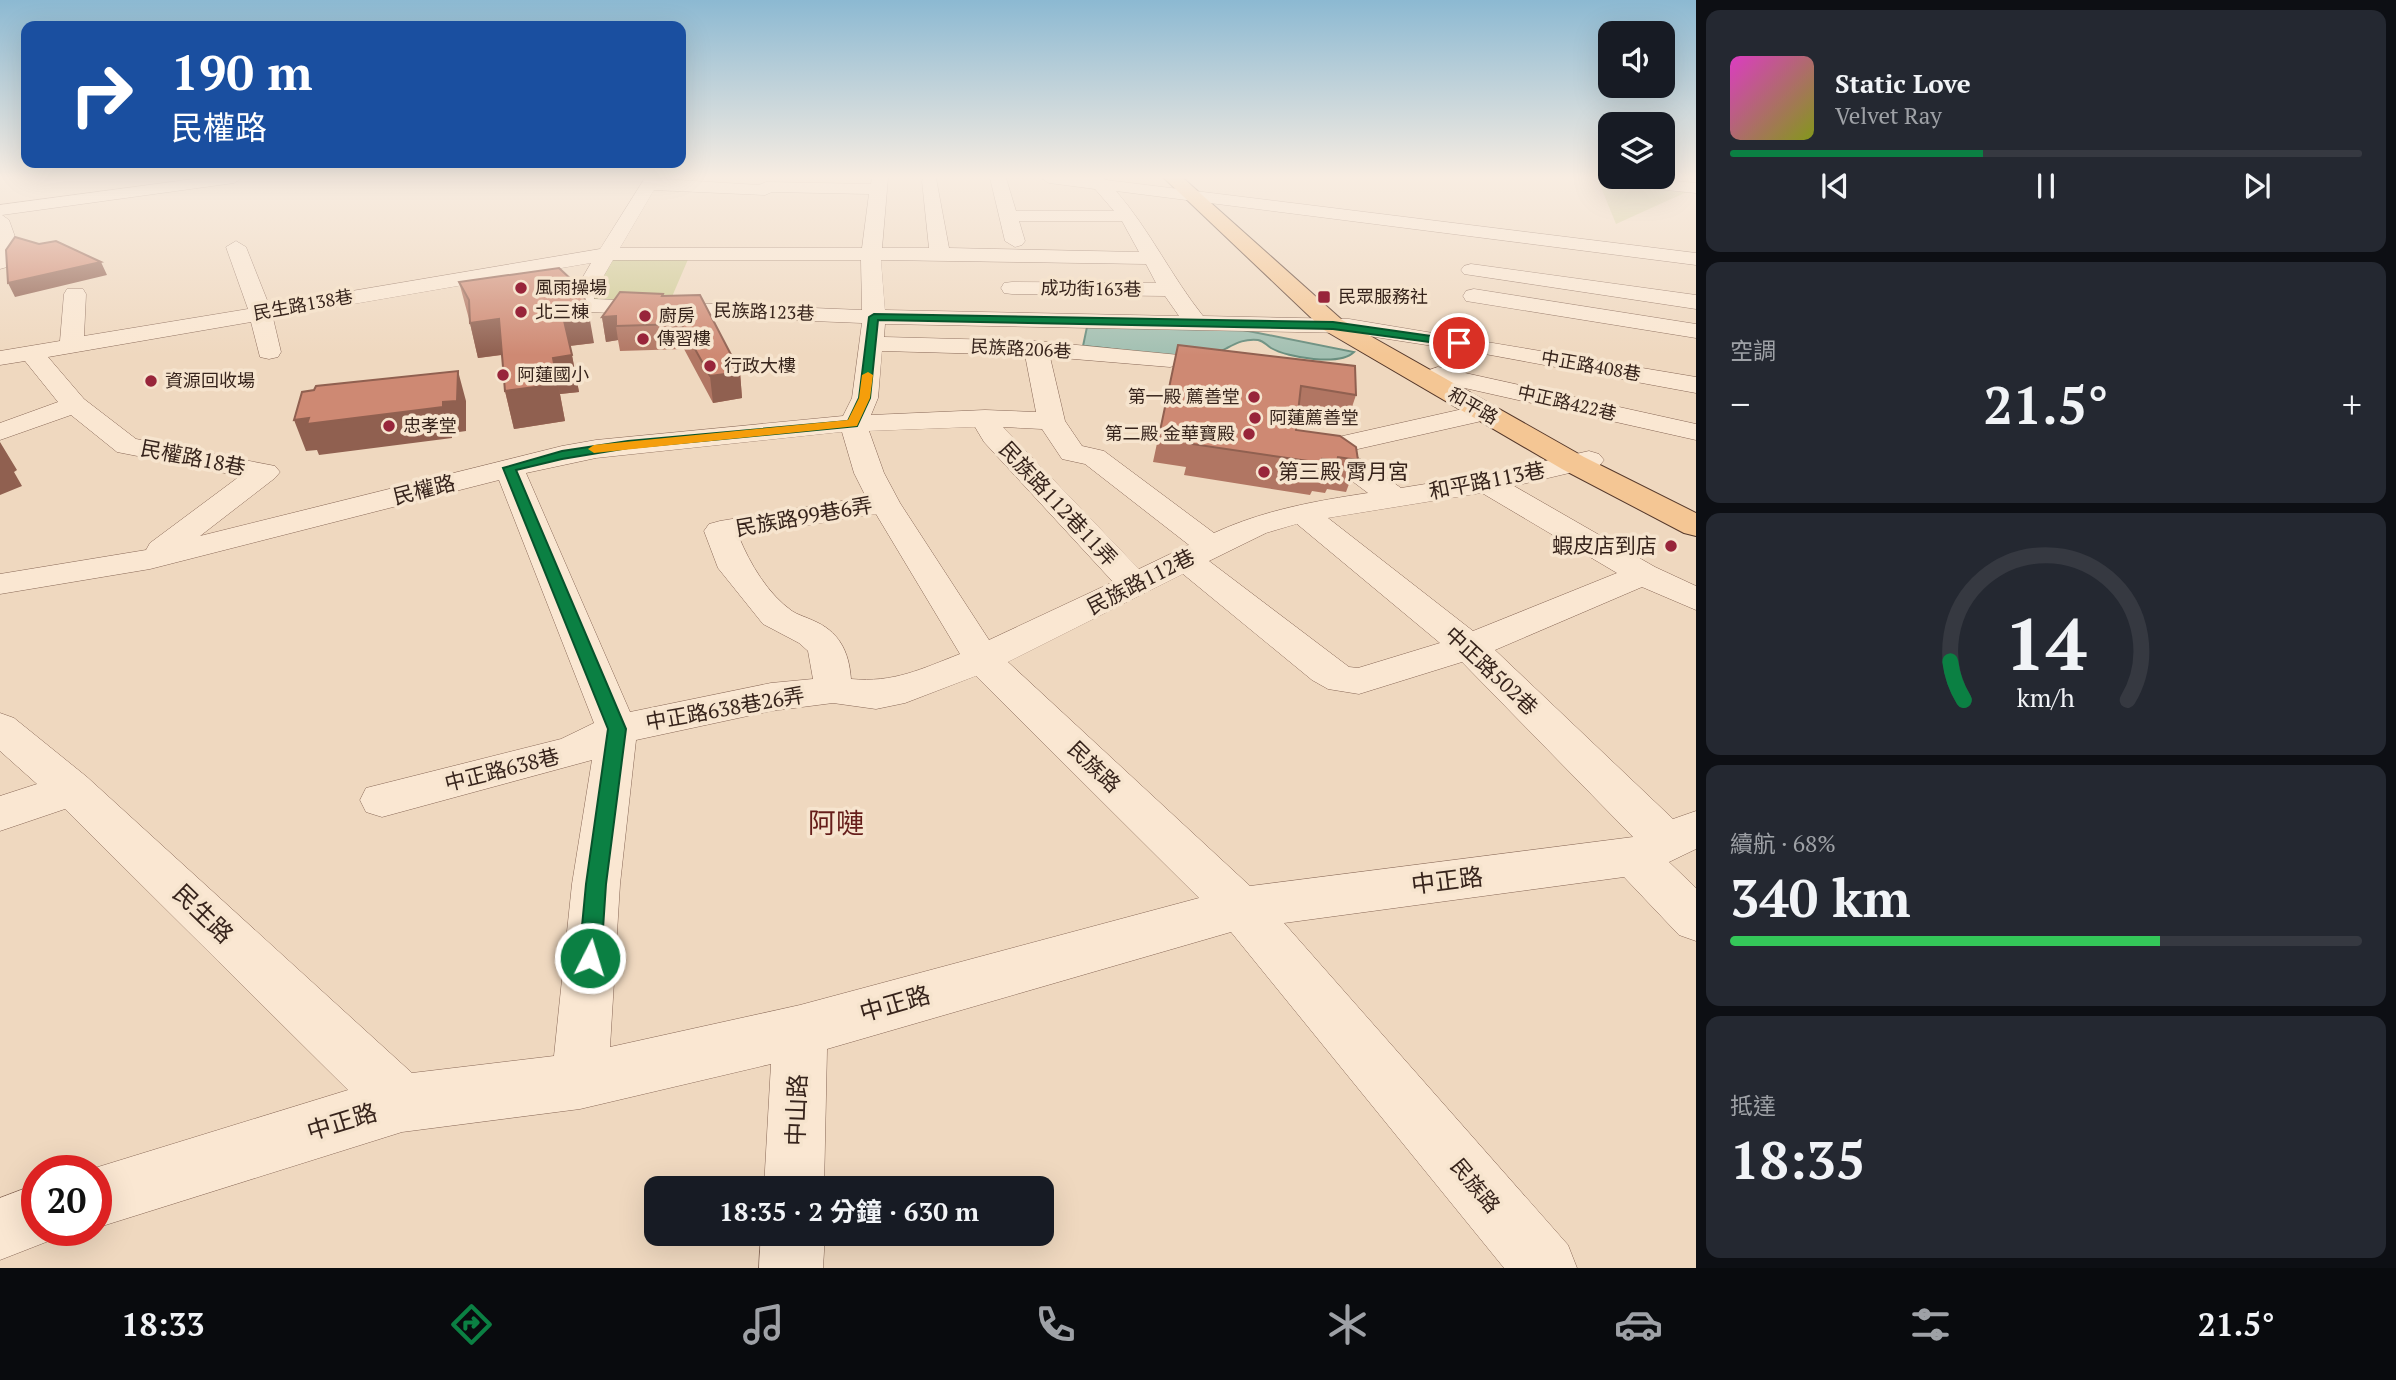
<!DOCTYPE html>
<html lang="zh-TW">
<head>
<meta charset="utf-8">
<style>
  body { margin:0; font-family:"PT Serif","Noto Sans TC",serif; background:#242831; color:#f1f3f6; height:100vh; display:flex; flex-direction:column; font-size:26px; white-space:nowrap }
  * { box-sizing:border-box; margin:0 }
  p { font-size:23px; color:#9ea1a6 }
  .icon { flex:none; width:38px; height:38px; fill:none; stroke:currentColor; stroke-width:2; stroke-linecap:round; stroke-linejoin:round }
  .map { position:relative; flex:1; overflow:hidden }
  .side { display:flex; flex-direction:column; gap:10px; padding:10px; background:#0d0f14; width:700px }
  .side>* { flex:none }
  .guide { position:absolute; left:21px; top:21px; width:665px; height:147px; border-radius:14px; box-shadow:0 7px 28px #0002; background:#1a4fa0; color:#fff; overflow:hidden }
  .fabs { position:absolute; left:1598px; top:21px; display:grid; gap:14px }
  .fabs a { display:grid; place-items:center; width:77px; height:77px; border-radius:14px; background:#171b24; box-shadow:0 7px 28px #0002; font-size:35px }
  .speed { position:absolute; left:21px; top:1155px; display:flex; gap:14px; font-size:35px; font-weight:700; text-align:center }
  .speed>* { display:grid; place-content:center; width:91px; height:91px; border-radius:50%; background:#171b24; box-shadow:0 7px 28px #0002; line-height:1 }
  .speed .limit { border:10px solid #d22; background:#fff; color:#111 }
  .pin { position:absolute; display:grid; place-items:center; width:60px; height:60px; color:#fff; margin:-30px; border:4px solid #fff; border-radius:50%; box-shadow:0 2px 7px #0007 }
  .me { position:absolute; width:77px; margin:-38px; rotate:5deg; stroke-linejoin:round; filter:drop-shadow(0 0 5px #0008) }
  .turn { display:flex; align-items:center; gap:24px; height:147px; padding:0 35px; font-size:32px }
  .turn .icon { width:91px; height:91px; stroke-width:2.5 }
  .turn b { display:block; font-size:49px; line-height:60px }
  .big { font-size:52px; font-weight:700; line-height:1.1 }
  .side .widget { flex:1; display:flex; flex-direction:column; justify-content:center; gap:10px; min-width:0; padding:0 24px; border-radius:14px; background:#242831 }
  .side .dial { align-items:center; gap:0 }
  .dial svg { height:182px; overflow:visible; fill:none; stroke:#363941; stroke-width:7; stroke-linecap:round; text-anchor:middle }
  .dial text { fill:#f1f3f6; stroke:none }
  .song { display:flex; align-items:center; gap:21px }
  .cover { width:84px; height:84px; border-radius:10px; background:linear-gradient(135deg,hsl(310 70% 55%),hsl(70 70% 35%)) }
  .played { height:7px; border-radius:4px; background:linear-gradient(90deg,#0b8043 40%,#363941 40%) }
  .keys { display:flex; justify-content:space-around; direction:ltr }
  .heat { display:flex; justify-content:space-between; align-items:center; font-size:38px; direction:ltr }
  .charge { height:10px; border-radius:5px; background:linear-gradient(90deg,#34c759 68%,#363941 0) }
  .trip { position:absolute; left:644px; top:1176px; width:410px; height:70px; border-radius:14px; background:#171b24; box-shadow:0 7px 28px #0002; font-weight:700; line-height:70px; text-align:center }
  .dock { display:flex; height:112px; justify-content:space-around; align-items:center; background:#090b0e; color:#9ea1a6 }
  .dock .icon { width:49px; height:49px }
  .dock .current { color:#0b8043 }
  .dock b { font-size:32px; color:#f1f3f6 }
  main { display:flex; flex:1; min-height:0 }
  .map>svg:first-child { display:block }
  .green { fill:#cdca93 }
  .water { fill:#a2c0b2; stroke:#698e7f; stroke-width:2 }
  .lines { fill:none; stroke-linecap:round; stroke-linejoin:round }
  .minor-casing { stroke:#886857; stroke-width:1 }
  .major-casing { stroke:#55382b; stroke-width:2 }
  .minor { fill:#fae7d2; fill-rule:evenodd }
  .major { fill:#f4c694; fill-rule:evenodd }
  .wall { fill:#b17663 }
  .shaded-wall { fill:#906050 }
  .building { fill:#ce8973; stroke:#906050; stroke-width:2 }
  .route { fill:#0b8043; stroke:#07532c; stroke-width:2 }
  .slow { fill:#f59e0b }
  .poi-dot { fill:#98253a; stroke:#f6e4ce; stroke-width:2.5 }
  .labels { text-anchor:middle; stroke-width:7; stroke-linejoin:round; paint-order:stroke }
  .far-poi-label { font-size:18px; fill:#37241c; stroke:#f6e4ce; text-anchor:start }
  .far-street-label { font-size:18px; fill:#37241c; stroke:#f6e4ce }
  .street-label { font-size:21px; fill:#37241c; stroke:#f6e4ce }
  .poi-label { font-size:21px; fill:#37241c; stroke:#f6e4ce; text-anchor:start }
  .near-street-label { font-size:24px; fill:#37241c; stroke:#f6e4ce }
  .near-quarter-label { font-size:28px; fill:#651d1a; stroke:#f6e4ce }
</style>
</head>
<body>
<main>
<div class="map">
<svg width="1696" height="1268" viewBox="0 0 1696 1268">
  <rect width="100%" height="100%" fill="#efd8bf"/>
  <path class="green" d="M1598 180 1691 190 1616 224Z
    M614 256 689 257 668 306 594 301 588 296Z"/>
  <path class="water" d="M1087 327 1233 328 1354 352C1340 366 1288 358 1271 348 1266 345 1264 341 1258 340 1245 339 1238 342 1227 348 1217 354 1197 356 1185 357 1151 357 1117 348 1083 346Z"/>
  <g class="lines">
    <g class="minor-casing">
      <path id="minor" d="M201 178H242L234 183 2 215 9 220 19 248 7 267 0 269V205Z
        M645 178 759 185 766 182 871 184 872 178H888L882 248H929L922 181 924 178H936L949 248 1139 252 1122 221H1019L1025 241 1022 245 1015 247 1005 241 990 178H1006L1016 211H1114L1095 189 1049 183 1041 178H1104L1106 180 1696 253V265L1116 191C1150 230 1171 276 1203 316L1349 319 1696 377V393L1485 354 1349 333 885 324 884 337 1036 341 1179 355 1182 360 1179 365 1170 367 1050 357 1065 421 1082 446 1104 451 1214 533C1264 510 1315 501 1368 493L1316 454 1312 448 1316 442 1485 404 1495 406 1498 412 1495 418 1349 451 1401 488 1487 474 1589 451 1599 454 1604 460 1599 466 1514 486 1655 567 1696 586V610L1642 587 1495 650 1673 819 1696 811V849L1669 862 1696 888V941L1679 935 1624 877 1284 923 1568 1245 1577 1268H1504L1231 932 827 1049 824 1188H764L771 1064 580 1109 402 1132 96 1228V1171H85L348 1090 65 809 0 831V796L37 784 0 751V713L14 718 87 777 412 1073 554 1056 572 884 592 760 382 817 366 812 360 800 366 788 561 739 594 723 499 480 150 569 0 594V574L146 550 150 543 240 476 117 452 71 415 0 440V423L58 402 25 361 0 365V351L60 341 64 294 67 289H83L86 294 84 336 248 309 226 247 236 241 246 247 269 305 600 249ZM654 190 765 195 772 192 869 194 862 248H620ZM613 260H861L862 310 594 299V293ZM881 260 1146 264 1156 283 1012 282 1004 283 1001 288 1004 293 1012 294 1165 296 1179 316 885 310ZM591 263 570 299 580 310 588 312 862 323 852 398 843 416 596 440 562 446 200 536 275 478 280 472 275 466 136 439 84 399 48 357 251 322 260 357 269 359 278 357 281 352 273 318ZM882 351 1025 355 1036 412 985 410 871 415 878 398ZM975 427 984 442 1113 582 989 640 900 503 884 473 869 431ZM1003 427 1042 429 1062 459 1085 464 1189 545 1139 569ZM842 432 854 473 866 497 720 521 709 524 704 531 718 568 763 624 799 643 808 651 813 679 771 683 630 712 526 473 596 458ZM1482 493 1617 573 1473 631 1328 518ZM876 514 960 654C921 669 894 683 851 679 849 651 839 631 812 620 806 617 798 615 792 611 768 594 750 564 739 537ZM1297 524 1440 643 1358 668 1349 667 1209 561 1266 533ZM1183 574 1312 680 1328 689 1359 694 1462 662 1633 837 1250 886 1008 662ZM976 676 1199 898 800 1005 610 1047 620 884 636 740 771 711 833 703 876 709 905 703Z
        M1591 178H1643L1696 183V193L1599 183Z
        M1471 264 1696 295V309L1464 274 1461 270 1464 266Z
        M1474 289 1696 324V338L1466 301 1463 296 1466 291Z
        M1438 367 1696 424V440L1429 380 1425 375 1429 370Z
        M37 1184V1230H62L59 1237 0 1260V1198Z
        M761 1234H825L823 1268H759Z"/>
    </g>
    <g class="major-casing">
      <path id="major" d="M1164 178H1183L1342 320 1584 457 1696 513V536L1684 533 1562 469 1324 330Z"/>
    </g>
    <use href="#minor" class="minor"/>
    <use href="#major" class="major"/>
  </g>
  <path class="wall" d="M459 282 594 343 570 346 579 392 560 394 565 421 514 429 505 391 502 355 478 358 469 319Z
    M663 294V296L740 372 742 398 713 403 684 349 620 351 618 340 606 342 602 317Z
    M1178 345 1356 395 1346 425 1297 417 1296 430 1358 460 1346 492 1327 489 1325 493 1312 491 1310 495 1184 475 1186 467 1153 462Z"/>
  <path class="shaded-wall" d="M101 262 107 275 15 297 8 283Z
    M588 309 594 343 568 346 562 312Z
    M616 316V326L618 340 606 342 602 317Z
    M499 319 507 354 478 358 470 323Z
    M572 355 579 392 560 394 553 358Z
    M458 371 466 401V431L452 433V438L319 455 317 450 306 451 294 420Z
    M740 372 742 398 713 403 710 376Z
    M558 384 565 421 514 429 505 391Z
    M0 442 17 470 14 472 22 486 0 495Z"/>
  <path class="building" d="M15 237 39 244 56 241 101 262 8 283 6 250Z
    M559 268 575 283H579L588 309 562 312 572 355 553 358 558 384 505 391 499 319 470 323 469 300 459 282Z
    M620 292 663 294 662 296 700 295 740 372 710 376 681 324 616 326V316L602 317Z
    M1178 345 1355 366 1356 395 1301 386 1296 430 1340 436 1356 447 1358 460 1338 457 1337 461 1322 459V463L1192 444 1194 436 1160 431Z
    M458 371 457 401 443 402V407L307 424 309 418 294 420 302 392 314 390 316 386Z"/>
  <linearGradient id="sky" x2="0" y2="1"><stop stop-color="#8cb9d2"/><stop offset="0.5" stop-color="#f8ede2"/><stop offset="1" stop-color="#f8ede2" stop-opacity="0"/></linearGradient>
  <rect width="1696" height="355" fill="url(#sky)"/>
  <path class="route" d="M874 314 1333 322 1459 340 1464 343 1459 346 1333 329 878 320 870 398 857 426 628 448 562 459 516 470 626 729 606 884 601 958 598 965 590 968 582 965 579 958 586 884 608 729 503 468 562 451 628 441 848 421 859 398 869 317Z"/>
  <path class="slow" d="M868 372 873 375 870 398 857 426 594 453 588 449 594 445 848 420 859 398 862 375Z"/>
  <g class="poi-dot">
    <circle cx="521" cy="288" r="7"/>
    <rect x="1317" y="290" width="14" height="14" rx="3.5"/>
    <circle cx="521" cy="312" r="7"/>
    <circle cx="645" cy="316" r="7"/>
    <circle cx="643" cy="339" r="7"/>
    <circle cx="710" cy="366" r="7"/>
    <circle cx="503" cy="375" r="7"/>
    <circle cx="151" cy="381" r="7"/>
    <circle cx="1254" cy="397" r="7"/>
    <circle cx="1255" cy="418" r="7"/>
    <circle cx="389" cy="426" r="7"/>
    <circle cx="1249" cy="434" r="7"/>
    <circle cx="1264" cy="472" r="7"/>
    <circle cx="1671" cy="546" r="7"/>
  </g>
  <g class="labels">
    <g class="far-poi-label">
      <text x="535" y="294">風雨操場</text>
      <text x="1338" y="303">民眾服務社</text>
      <text x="535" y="318">北三棟</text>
      <text x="659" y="322">廚房</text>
      <text x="657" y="345">傳習樓</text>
      <text x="724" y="372">行政大樓</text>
      <text x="517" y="381">阿蓮國小</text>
      <text x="165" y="387">資源回收場</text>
      <text x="1240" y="403" text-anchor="end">第一殿 薦善堂</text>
      <text x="1269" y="424">阿蓮薦善堂</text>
      <text x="403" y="432">忠孝堂</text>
      <text x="1235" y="440" text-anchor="end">第二殿 金華寶殿</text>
    </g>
    <g class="far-street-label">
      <text transform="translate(1091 289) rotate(1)" y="6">成功街163巷</text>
      <text transform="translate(303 305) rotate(-10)" y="6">民生路138巷</text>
      <text transform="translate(764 312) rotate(2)" y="6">民族路123巷</text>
      <text transform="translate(1021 349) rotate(3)" y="6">民族路206巷</text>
      <text transform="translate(1591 366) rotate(10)" y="6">中正路408巷</text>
      <text transform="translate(1567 403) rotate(13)" y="6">中正路422巷</text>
      <text transform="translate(1473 406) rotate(30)" y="6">和平路</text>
    </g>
    <g class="street-label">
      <text transform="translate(193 458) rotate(11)" y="7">民權路18巷</text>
      <text transform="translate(1487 481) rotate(-11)" y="7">和平路113巷</text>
      <text transform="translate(424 490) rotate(-14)" y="7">民權路</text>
      <text transform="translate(1058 504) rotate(47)" y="7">民族路112巷11弄</text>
      <text transform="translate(804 517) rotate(-10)" y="7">民族路99巷6弄</text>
      <text transform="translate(1141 582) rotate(-27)" y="7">民族路112巷</text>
      <text transform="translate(1491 671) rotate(43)" y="7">中正路502巷</text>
      <text transform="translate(725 709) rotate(-10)" y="7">中正路638巷26弄</text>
      <text transform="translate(1094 767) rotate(44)" y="7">民族路</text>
      <text transform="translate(502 770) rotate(-14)" y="7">中正路638巷</text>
      <text transform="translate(1475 1186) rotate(50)" y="7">民族路</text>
    </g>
    <g class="poi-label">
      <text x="1278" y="479">第三殿 霄月宮</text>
      <text x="1657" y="553" text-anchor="end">蝦皮店到店</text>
    </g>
    <g class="near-street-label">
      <text transform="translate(1447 881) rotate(-7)" y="8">中正路</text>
      <text transform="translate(203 914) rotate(44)" y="8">民生路</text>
      <text transform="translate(895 1004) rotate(-16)" y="8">中正路</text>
      <text transform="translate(797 1110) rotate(-88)" y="8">中山路</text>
      <text transform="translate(342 1122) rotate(-17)" y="8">中正路</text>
    </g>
    <g class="near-quarter-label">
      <text x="836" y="833">阿嗹</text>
    </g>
  </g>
</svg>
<div class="fabs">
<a><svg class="icon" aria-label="sound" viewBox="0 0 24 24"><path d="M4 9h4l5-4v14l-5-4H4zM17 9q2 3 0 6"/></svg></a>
<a><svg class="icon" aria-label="layers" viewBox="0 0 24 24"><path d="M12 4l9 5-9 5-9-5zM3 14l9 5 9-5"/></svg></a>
</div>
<div class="speed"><div class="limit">20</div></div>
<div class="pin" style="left:1459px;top:343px;background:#d93025"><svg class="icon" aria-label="arrive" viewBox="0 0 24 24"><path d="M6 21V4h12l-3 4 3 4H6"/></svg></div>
<svg class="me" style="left:590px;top:958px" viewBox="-20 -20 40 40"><circle r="17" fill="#0b8043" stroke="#fff" stroke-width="3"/><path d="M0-11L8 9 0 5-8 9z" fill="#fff"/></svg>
<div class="trip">18:35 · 2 分鐘 · 630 m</div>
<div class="guide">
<div class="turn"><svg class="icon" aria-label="right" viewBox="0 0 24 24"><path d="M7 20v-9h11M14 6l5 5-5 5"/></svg><div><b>190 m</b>民權路</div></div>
</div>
</div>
<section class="side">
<div class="widget">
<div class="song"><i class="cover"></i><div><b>Static Love</b><p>Velvet Ray</p></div></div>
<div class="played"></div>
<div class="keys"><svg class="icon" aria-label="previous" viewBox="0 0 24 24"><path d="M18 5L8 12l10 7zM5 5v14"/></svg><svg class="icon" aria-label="pause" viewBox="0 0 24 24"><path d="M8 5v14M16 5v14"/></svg><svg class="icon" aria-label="next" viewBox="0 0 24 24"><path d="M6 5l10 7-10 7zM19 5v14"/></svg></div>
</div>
<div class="widget"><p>空調</p>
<div class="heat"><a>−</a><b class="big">21.5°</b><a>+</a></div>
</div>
<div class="widget dial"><svg viewBox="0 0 100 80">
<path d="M14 69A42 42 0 1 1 86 69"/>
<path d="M14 69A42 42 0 0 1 8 52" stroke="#0b8043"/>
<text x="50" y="56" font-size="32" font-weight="700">14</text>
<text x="50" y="72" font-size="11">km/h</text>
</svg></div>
<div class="widget"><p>續航 · 68%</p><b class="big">340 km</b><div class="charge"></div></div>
<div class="widget"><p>抵達</p><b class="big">18:35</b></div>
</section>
</main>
<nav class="dock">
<b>18:33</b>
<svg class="icon current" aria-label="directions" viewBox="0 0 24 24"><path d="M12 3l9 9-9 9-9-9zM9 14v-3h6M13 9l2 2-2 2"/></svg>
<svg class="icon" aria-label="music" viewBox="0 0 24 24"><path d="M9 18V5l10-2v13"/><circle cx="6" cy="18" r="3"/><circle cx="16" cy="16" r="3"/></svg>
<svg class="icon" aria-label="phone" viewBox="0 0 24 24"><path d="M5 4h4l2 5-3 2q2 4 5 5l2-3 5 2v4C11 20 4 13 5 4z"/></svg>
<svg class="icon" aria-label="climate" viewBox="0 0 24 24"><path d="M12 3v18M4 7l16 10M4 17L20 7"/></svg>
<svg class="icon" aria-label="car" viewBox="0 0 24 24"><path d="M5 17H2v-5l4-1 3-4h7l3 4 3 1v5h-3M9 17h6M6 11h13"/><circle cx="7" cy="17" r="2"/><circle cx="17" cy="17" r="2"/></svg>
<svg class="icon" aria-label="filters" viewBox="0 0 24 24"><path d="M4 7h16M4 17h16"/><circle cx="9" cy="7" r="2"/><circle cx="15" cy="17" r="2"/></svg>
<b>21.5°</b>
</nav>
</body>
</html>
